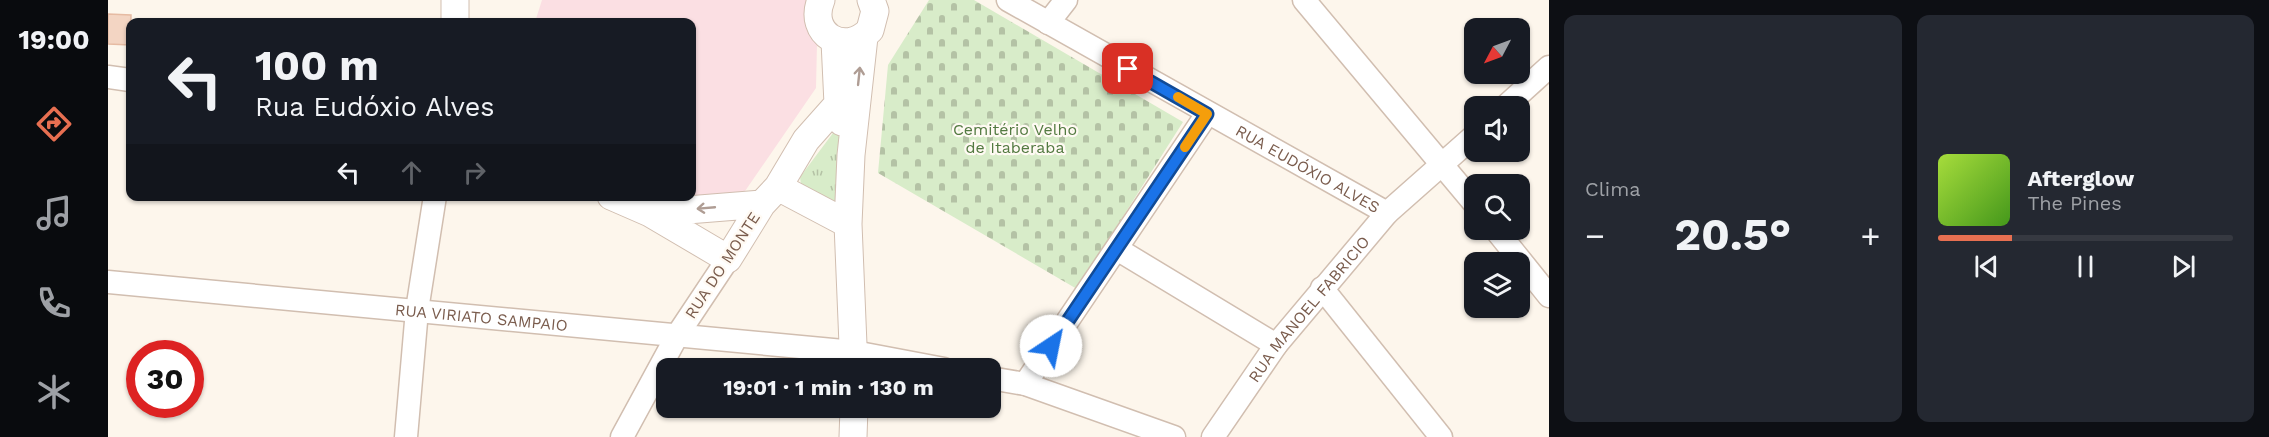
<!DOCTYPE html>
<html lang="pt">
<head>
<meta charset="utf-8">
<style>
  body { margin:0; font-family:"Work Sans",sans-serif; background:#242831; color:#f1f3f6; height:100vh; display:flex; flex-direction:column; font-size:22px; white-space:nowrap }
  * { box-sizing:border-box; margin:0 }
  p { font-size:20px; color:#9ea1a6 }
  .icon { flex:none; width:33px; height:33px; fill:none; stroke:currentColor; stroke-width:2; stroke-linecap:round; stroke-linejoin:round }
  .map { position:relative; flex:1; overflow:hidden }
  .drawer { display:flex; flex-direction:column; gap:15px; padding:15px; background:#0d0f14; width:720px }
  .drawer>* { flex:none }
  .top-card { position:absolute; left:18px; top:18px; width:570px; height:183px; border-radius:12px; box-shadow:0 2px 4px #0004; background:#171b24; color:#f1f3f6; overflow:hidden }
  .needle { width:39px; rotate:229deg }
  .fabs { position:absolute; left:1356px; top:18px; display:grid; gap:12px }
  .fabs a { display:grid; place-items:center; width:66px; height:66px; border-radius:12px; background:#171b24; box-shadow:0 2px 4px #0004; font-size:30px }
  .speed { position:absolute; left:18px; top:340px; display:flex; gap:12px; font-size:30px; font-weight:700; text-align:center }
  .speed>* { display:grid; place-content:center; width:78px; height:78px; border-radius:50%; background:#171b24; box-shadow:0 2px 4px #0004; line-height:1 }
  .speed .limit { border:9px solid #d22; background:#fff; color:#111 }
  .pin { position:absolute; display:grid; place-items:center; width:51px; height:51px; color:#fff; margin:-26px; border-radius:12px; box-shadow:0 3px 9px #0006 }
  .me { position:absolute; width:66px; margin:-33px; rotate:34deg; stroke-linejoin:round; filter:drop-shadow(0 0 4px #0008) }
  .turn { display:flex; align-items:center; gap:21px; height:126px; padding:0 30px; font-size:27px }
  .turn .icon { width:78px; height:78px; stroke-width:2.5 }
  .turn b { display:block; font-size:42px; line-height:51px }
  .lanes { display:flex; align-items:center; height:57px; padding:0 30px; background:#0003; justify-content:center; gap:30px; direction:ltr }
  .lanes .off { opacity:.35 }
  .big { font-size:45px; font-weight:700; line-height:1.1 }
  .drawer .tile { flex:1; display:flex; flex-direction:column; justify-content:center; gap:9px; min-width:0; padding:0 21px; border-radius:12px; background:#242831 }
  .song { display:flex; align-items:center; gap:18px }
  .cover { width:72px; height:72px; border-radius:9px; background:linear-gradient(135deg,hsl(80 70% 55%),hsl(100 70% 35%)) }
  .played { height:6px; border-radius:3px; background:linear-gradient(90deg,#e76f51 25%,#363941 25%) }
  .keys { display:flex; justify-content:space-around; direction:ltr }
  .heat { display:flex; justify-content:space-between; align-items:center; font-size:33px; direction:ltr }
  .drawer .tiles { flex:1; display:grid; gap:15px; grid-template-columns:repeat(2,1fr) }
  .trip { position:absolute; left:548px; top:358px; width:345px; height:60px; border-radius:12px; background:#171b24; box-shadow:0 2px 4px #0004; font-weight:700; line-height:60px; text-align:center }
  main { display:flex; flex:1; min-height:0 }
  .dock { display:flex; flex-direction:column; width:108px; justify-content:space-around; align-items:center; background:#090b0e; color:#9ea1a6 }
  .dock .icon { width:42px; height:42px }
  .dock .selected { color:#e76f51 }
  .dock b { font-size:27px; color:#f1f3f6 }
  .map>svg:first-child { display:block }
  .medical { fill:#fbdfe3 }
  .grass { fill:url(#grass-tufts) }
  .cemetery { fill:url(#cemetery-stones) }
  .building { fill:#f3d5c3; stroke:#e6bba3; stroke-width:1.5 }
  .lines { fill:none; stroke-linecap:round; stroke-linejoin:round }
  .minor-casing { stroke:#d1beb0; stroke-width:25 }
  .tertiary-casing { stroke:#d1beb0; stroke-width:29 }
  .minor { stroke:#fff; stroke-width:22 }
  .tertiary { stroke:#fff; stroke-width:27 }
  .oneway { stroke:#af9d94 }
  .route-casing { stroke:#114b97; stroke-width:15 }
  .route { stroke:#1a73e8; stroke-width:10 }
  .slow { stroke:#f59e0b; stroke-width:10 }
  .labels { text-anchor:middle; stroke-width:4.5; stroke-linejoin:round; paint-order:stroke }
  .park-label { font-size:16px; fill:#537a41; stroke:#fffaf3 }
  .street-label { font-size:16px; fill:#7a5c4d; stroke:#fffaf3 }
</style>
</head>
<body>
<main>
<nav class="dock">
<b>19:00</b>
<svg class="icon selected" aria-label="directions" viewBox="0 0 24 24"><path d="M12 3l9 9-9 9-9-9zM9 14v-3h6M13 9l2 2-2 2"/></svg>
<svg class="icon" aria-label="music" viewBox="0 0 24 24"><path d="M9 18V5l10-2v13"/><circle cx="6" cy="18" r="3"/><circle cx="16" cy="16" r="3"/></svg>
<svg class="icon" aria-label="phone" viewBox="0 0 24 24"><path d="M5 4h4l2 5-3 2q2 4 5 5l2-3 5 2v4C11 20 4 13 5 4z"/></svg>
<svg class="icon" aria-label="climate" viewBox="0 0 24 24"><path d="M12 3v18M4 7l16 10M4 17L20 7"/></svg>
</nav>
<div class="map">
<svg width="1441" height="437" viewBox="0 0 1441 437">
  <defs>
    <pattern id="grass-tufts" width="24" height="20" patternUnits="userSpaceOnUse" patternTransform="scale(1.5)"><rect width="24" height="20" fill="#d8ecc9"/><path d="M3 7l-1-3M5 7V3M7 7l1-3M15 17l-1-3M17 17v-4M19 17l1-3" fill="none" stroke="#b4c2a5"/></pattern>
    <pattern id="cemetery-stones" width="16" height="16" patternUnits="userSpaceOnUse" patternTransform="scale(1.5)"><rect width="16" height="16" fill="#d8ecc9"/><path d="M2 7V4a2 2 0 0 1 4 0v3zM10 15v-3a2 2 0 0 1 4 0v3z" fill="#b4c2a5"/></pattern>
  </defs>
  <rect width="100%" height="100%" fill="#fdf6ec"/>
  <path class="medical" d="M434 0H710L708 88 635 194 561 203 545 197 584 196V22H427Z"/>
  <path class="grass" d="M728 129 733 131 735 205 693 185 692 177Z"/>
  <path class="cemetery" d="M821 0H866L1075 122 969 289 770 173 780 65Z"/>
  <path class="building" d="M0 14 23 15 22 45 0 44Z"/>
  <g class="lines">
    <g class="minor-casing">
      <g id="minor">
        <path id="s1" d="M900 0 1279 213"/>
        <path d="M1196 0 1366 203"/>
        <path d="M940 23 958 0"/>
        <path d="M0 77 22 80"/>
        <path d="M1398 106 1441 67"/>
        <path d="M1388 230 1441 296"/>
        <path d="M1009 249 1168 345"/>
        <path id="s2" d="M0 282 746 352 836 369"/>
        <path d="M1214 288 1333 437"/>
        <path d="M882 378 917 384 1066 437"/>
        <path d="M917 384 1099 114"/>
        <path d="M298 437 309 310 327 196"/>
        <path d="M514 437 570 334 620 259"/>
        <path id="s3" d="M1105 437 1168 345 1279 213 1366 136"/>
      </g>
    </g>
    <g class="tertiary-casing">
      <path id="tertiary" d="M713 0C699 34 737 57 762 30L767 11 763 0
        M347 22V0
        M727 41 730 104 734 122
        M670 187 740 224
        M503 196 542 213 620 259 654 204 670 187 698 140 730 104
        M542 213 654 204
        M746 369 740 224 743 155 756 37
        M745 437 746 408"/>
    </g>
    <use href="#minor" class="minor"/>
    <use href="#tertiary" class="tertiary"/>
  </g>
  <defs><path id="oneway-shaft" d="M-6 0H5M1.5-3L5.5 0L1.5 3" fill="none" stroke-width="1.6" stroke-linecap="round" stroke-linejoin="round" transform="scale(1.5)"/></defs>
  <g class="oneway">
    <use href="#oneway-shaft" transform="translate(751 76) rotate(-84)"/>
    <use href="#oneway-shaft" transform="translate(598 208) rotate(175)"/>
  </g>
  <g class="lines">
    <g class="route-casing">
      <path id="route" d="M943 346 1099 114 1020 69"/>
    </g>
    <use href="#route" class="route"/>
    <path class="slow" d="M1070 97 1099 114 1077 147"/>
  </g>
  <g class="labels">
    <g class="park-label">
      <text x="907" y="135">Cemitério Velho<tspan x="907" dy="18">de Itaberaba</tspan></text>
    </g>
    <g class="street-label">
      <text dy="6" stroke="none"><textPath href="#s1" startOffset="344">RUA EUDÓXIO ALVES</textPath></text>
      <text transform="translate(614 265) rotate(-57)" y="6">RUA DO MONTE</text>
      <text dy="6" stroke="none"><textPath href="#s3" startOffset="160">RUA MANOEL FABRICIO</textPath></text>
      <text dy="6" stroke="none"><textPath href="#s2" startOffset="375">RUA VIRIATO SAMPAIO</textPath></text>
    </g>
  </g>
</svg>
<div class="fabs">
<a><svg class="needle" viewBox="-14 -14 28 28"><path d="M0-13l5 13h-10z" fill="#e53935"/><path d="M0 13l5-13h-10z" fill="#9ea1a6"/></svg></a>
<a><svg class="icon" aria-label="sound" viewBox="0 0 24 24"><path d="M4 9h4l5-4v14l-5-4H4zM17 9q2 3 0 6"/></svg></a>
<a><svg class="icon" aria-label="search" viewBox="0 0 24 24"><circle cx="10" cy="10" r="6"/><path d="M15 15l6 6"/></svg></a>
<a><svg class="icon" aria-label="layers" viewBox="0 0 24 24"><path d="M12 4l9 5-9 5-9-5zM3 14l9 5 9-5"/></svg></a>
</div>
<div class="speed"><div class="limit">30</div></div>
<div class="pin" style="left:1020px;top:69px;background:#d93025"><svg class="icon" aria-label="arrive" viewBox="0 0 24 24"><path d="M6 21V4h12l-3 4 3 4H6"/></svg></div>
<svg class="me" style="left:943px;top:346px" viewBox="-20 -20 40 40"><circle r="19" fill="#fff"/><path d="M0-13L10 11 0 6-10 11z" fill="#1a73e8"/></svg>
<div class="trip">19:01 · 1 min · 130 m</div>
<div class="top-card">
<div class="turn"><svg class="icon" aria-label="left" viewBox="0 0 24 24"><path d="M17 20v-9H6M10 6l-5 5 5 5"/></svg><div><b>100 m</b>Rua Eudóxio Alves</div></div>
<div class="lanes"><svg class="icon" aria-label="left" viewBox="0 0 24 24"><path d="M17 20v-9H6M10 6l-5 5 5 5"/></svg><svg class="icon off" aria-label="ahead" viewBox="0 0 24 24"><path d="M12 20V5M6 11l6-6 6 6"/></svg><svg class="icon off" aria-label="right" viewBox="0 0 24 24"><path d="M7 20v-9h11M14 6l5 5-5 5"/></svg></div>
</div>
</div>
<section class="drawer">
<div class="tiles">
<div class="tile"><p>Clima</p>
<div class="heat"><a>−</a><b class="big">20.5°</b><a>+</a></div>
</div>
<div class="tile">
<div class="song"><i class="cover"></i><div><b>Afterglow</b><p>The Pines</p></div></div>
<div class="played"></div>
<div class="keys"><svg class="icon" aria-label="previous" viewBox="0 0 24 24"><path d="M18 5L8 12l10 7zM5 5v14"/></svg><svg class="icon" aria-label="pause" viewBox="0 0 24 24"><path d="M8 5v14M16 5v14"/></svg><svg class="icon" aria-label="next" viewBox="0 0 24 24"><path d="M6 5l10 7-10 7zM19 5v14"/></svg></div>
</div>
</div>
</section>
</main>
</body>
</html>
